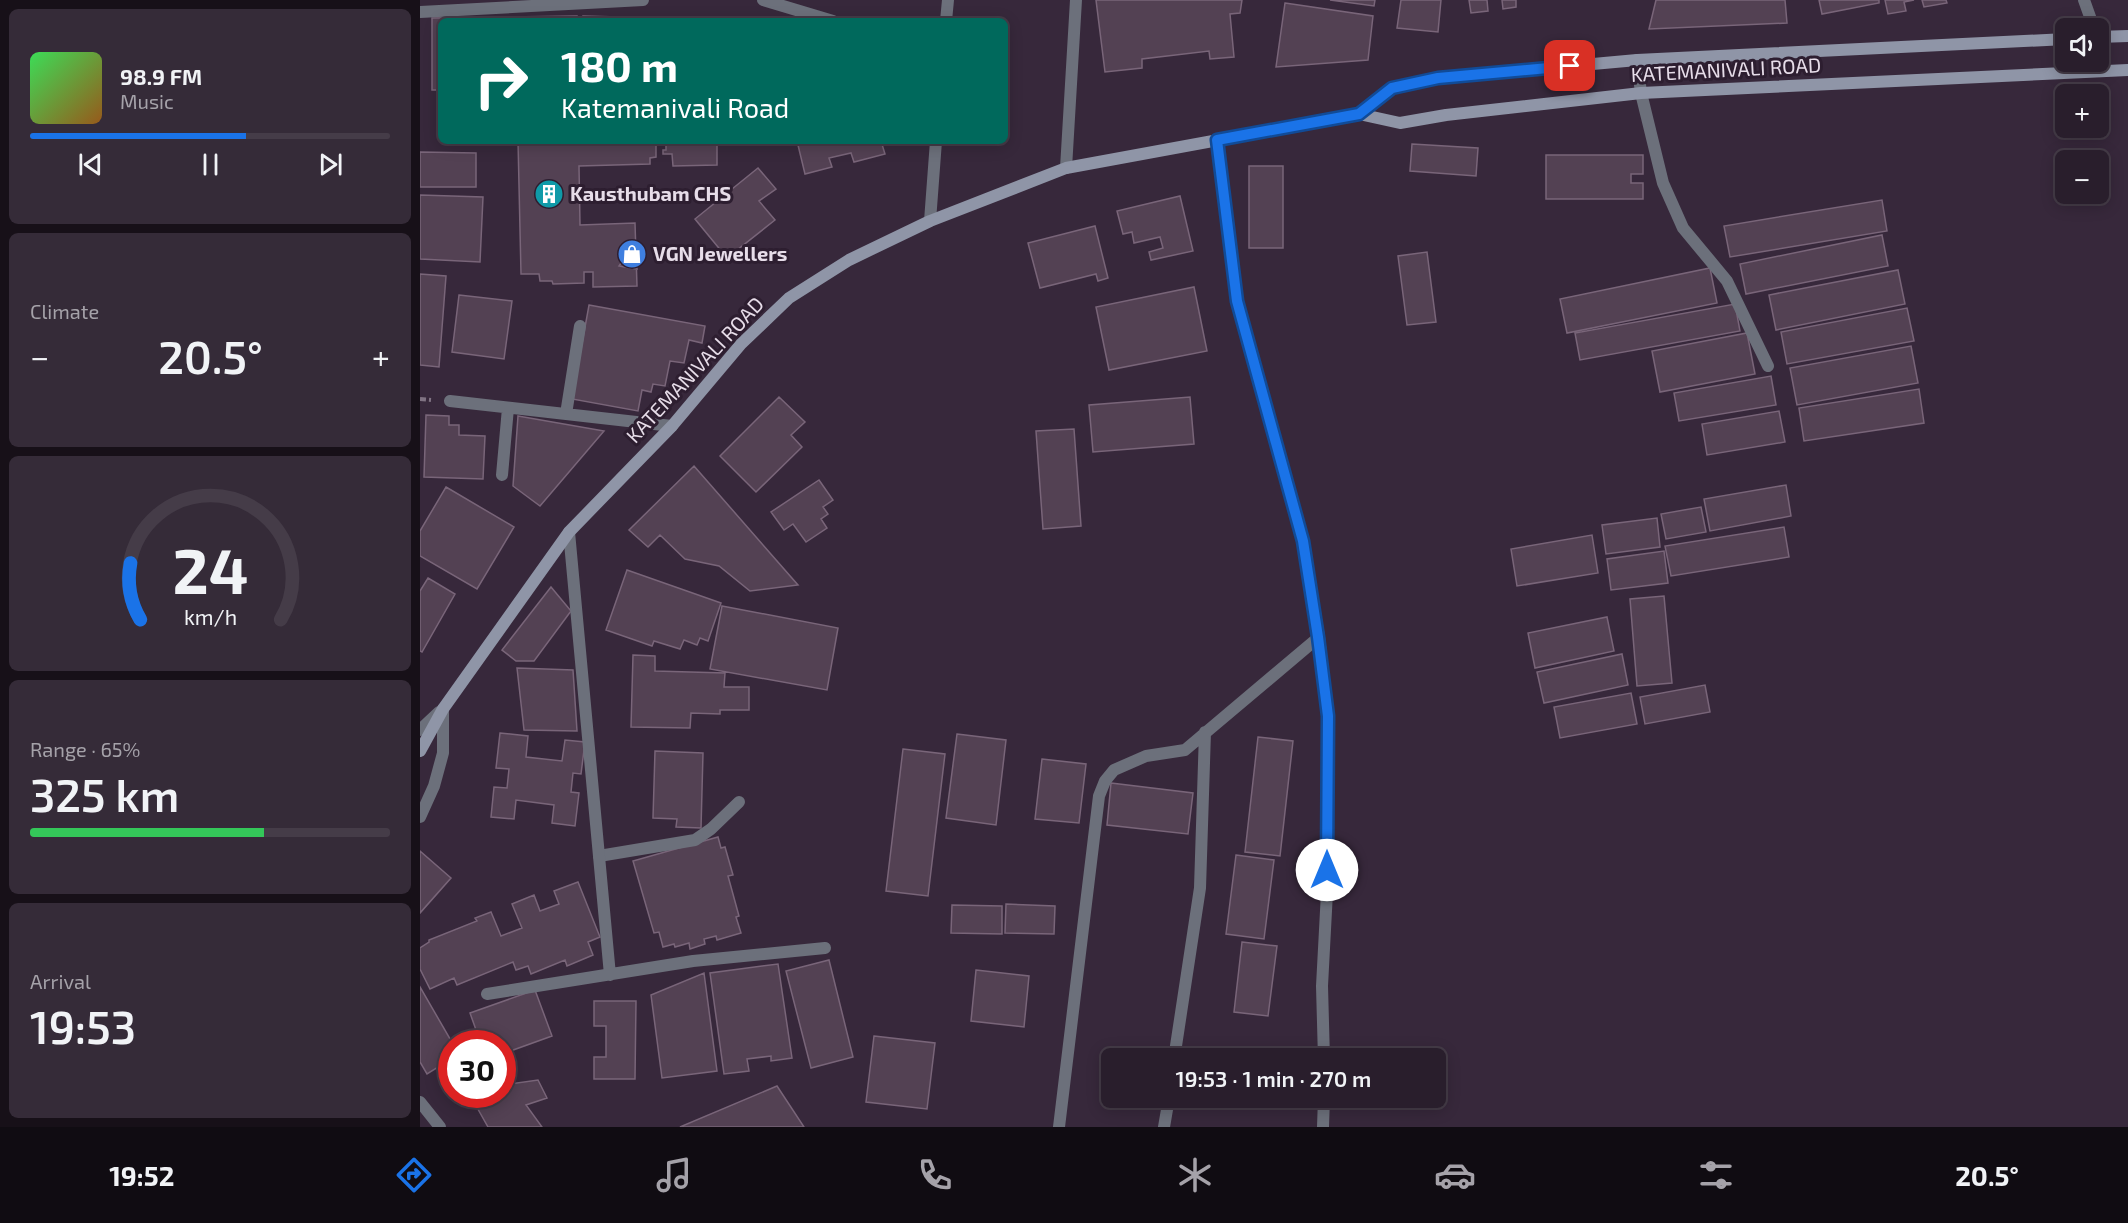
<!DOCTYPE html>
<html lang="en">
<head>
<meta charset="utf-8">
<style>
  body { margin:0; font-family:"Exo 2",sans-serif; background:#352b38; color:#f1f3f6; height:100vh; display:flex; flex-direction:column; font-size:22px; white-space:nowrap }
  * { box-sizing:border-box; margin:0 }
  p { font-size:20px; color:#a5a2a9 }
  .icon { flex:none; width:33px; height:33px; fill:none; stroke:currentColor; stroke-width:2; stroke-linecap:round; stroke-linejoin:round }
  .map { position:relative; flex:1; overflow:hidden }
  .side { display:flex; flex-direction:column; gap:9px; padding:9px; background:#171018; width:420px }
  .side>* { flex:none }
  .guide { position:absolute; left:18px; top:18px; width:570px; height:126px; border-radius:9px; box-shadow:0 3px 15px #0003,0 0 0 2px #453c48; background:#00695c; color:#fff; overflow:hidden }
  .controls { position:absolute; left:1635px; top:18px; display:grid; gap:12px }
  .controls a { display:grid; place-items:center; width:54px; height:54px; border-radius:9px; background:#291e2c; box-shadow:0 3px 15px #0003,0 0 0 2px #453c48; font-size:30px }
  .speed { position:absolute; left:18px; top:1030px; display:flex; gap:12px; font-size:30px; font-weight:700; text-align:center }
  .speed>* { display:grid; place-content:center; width:78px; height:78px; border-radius:50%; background:#291e2c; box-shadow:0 3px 15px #0003,0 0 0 2px #453c48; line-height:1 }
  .speed .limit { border:9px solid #d22; background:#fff; color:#111 }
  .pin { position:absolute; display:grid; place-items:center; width:51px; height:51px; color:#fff; margin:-26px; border-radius:12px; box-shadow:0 3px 9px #0006 }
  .me { position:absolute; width:66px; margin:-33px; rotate:0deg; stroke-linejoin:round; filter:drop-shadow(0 0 4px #0008) }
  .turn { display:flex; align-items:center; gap:21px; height:126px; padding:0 24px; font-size:27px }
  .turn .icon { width:78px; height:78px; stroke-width:2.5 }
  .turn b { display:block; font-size:42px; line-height:51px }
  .big { font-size:45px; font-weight:600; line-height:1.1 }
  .side .card { flex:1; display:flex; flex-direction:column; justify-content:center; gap:9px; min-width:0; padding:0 21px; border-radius:9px; background:#352b38 }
  .side .dial { align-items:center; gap:0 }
  .dial svg { height:156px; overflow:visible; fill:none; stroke:#453c48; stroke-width:7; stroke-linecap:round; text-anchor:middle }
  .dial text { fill:#f1f3f6; stroke:none }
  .song { display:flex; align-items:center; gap:18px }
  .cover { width:72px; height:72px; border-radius:9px; background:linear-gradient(135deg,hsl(130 70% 55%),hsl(30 70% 35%)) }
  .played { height:6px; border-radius:3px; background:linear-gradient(90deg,#1a73e8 60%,#453c48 60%) }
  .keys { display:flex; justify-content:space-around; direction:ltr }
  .heat { display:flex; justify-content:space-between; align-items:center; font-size:33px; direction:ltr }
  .charge { height:9px; border-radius:4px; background:linear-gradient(90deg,#34c759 65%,#453c48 0) }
  .trip { position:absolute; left:681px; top:1048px; width:345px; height:60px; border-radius:9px; background:#291e2c; box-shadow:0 3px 15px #0003,0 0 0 2px #453c48; font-weight:600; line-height:60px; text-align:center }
  .tab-bar { display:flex; height:96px; justify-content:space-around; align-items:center; background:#100c12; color:#a5a2a9 }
  .tab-bar .icon { width:42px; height:42px }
  .tab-bar .active { color:#1a73e8 }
  .tab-bar b { font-size:27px; color:#f1f3f6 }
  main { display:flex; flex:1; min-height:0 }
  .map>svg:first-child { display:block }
  .building { fill:#534153; stroke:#796579; stroke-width:1.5 }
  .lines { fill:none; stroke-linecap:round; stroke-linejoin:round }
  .path { stroke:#807383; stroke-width:4; stroke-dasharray:6 3; stroke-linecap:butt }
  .service { stroke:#6c707b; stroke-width:12 }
  .minor { stroke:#6c707b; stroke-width:12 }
  .tertiary { stroke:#6c707b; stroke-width:12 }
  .secondary { stroke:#8f95a7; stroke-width:12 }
  .route-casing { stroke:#114b97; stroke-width:15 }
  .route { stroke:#1a73e8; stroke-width:10 }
  .labels { text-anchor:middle; stroke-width:6; stroke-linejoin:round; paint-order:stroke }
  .street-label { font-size:20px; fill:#e7dde9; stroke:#2d1e30 }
  .poi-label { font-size:20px; font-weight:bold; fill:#e7dde9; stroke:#2d1e30; text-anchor:start }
</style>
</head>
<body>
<main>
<section class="side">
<div class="card">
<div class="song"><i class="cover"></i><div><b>98.9 FM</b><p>Music</p></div></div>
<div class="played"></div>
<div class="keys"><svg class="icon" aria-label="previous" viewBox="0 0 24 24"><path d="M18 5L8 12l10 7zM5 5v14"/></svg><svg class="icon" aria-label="pause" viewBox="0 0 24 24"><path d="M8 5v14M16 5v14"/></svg><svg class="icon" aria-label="next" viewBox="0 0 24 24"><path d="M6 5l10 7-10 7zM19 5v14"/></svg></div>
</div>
<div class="card"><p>Climate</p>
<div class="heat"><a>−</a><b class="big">20.5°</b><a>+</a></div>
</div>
<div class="card dial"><svg viewBox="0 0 100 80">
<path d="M14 69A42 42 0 1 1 86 69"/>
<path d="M14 69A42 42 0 0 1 9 40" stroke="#1a73e8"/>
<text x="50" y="56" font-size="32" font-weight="700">24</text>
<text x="50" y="72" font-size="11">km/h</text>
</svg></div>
<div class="card"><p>Range · 65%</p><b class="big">325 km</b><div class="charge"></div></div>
<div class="card"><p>Arrival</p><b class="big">19:53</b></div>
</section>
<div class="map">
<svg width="1708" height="1127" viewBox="0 0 1708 1127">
  <rect width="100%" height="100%" fill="#37283b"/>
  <path class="building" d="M676 0H822L820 13 810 14 814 57 790 59 789 51 722 59V68L685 72Z
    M910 0H955L954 6Z
    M981 0H1021L1018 32 977 28Z
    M1049 0H1067L1068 11 1051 13Z
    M1082 0H1096V7L1083 9Z
    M1236 0H1365L1367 23 1229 29Z
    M1399 0H1459V3L1402 14Z
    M1465 0H1494L1484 2 1486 11 1468 14Z
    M1502 0H1526L1527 3 1504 7Z
    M865 3 953 16 948 60 856 67Z
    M157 16V21H21V90H12V18Z
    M163 16 234 18V21H163Z
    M98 141H236V157L230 158V164L159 166 160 225 215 223 217 286 173 287V272H164V283L133 284 132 281H120L119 274H101Z
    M246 141H297V165L253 166 252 154H243V150H246Z
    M377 141H461L465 154 434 162 431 153 409 158 412 167 385 174Z
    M992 144 1058 148 1056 176 990 171Z
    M0 152 56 153V187H0Z
    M1126 155H1223V174H1211V183H1223V199H1126Z
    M829 166H863V248H829Z
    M338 168 356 189 339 201 355 220 307 258 275 219Z
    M0 195 63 197 60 262 0 259Z
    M760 196 773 251 731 260 729 252 743 248 740 237 714 243 712 232 703 234 697 211Z
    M1462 200 1467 231 1310 257 1304 226Z
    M675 226 688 278 678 281 676 274 620 288 608 243Z
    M1462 235 1468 266 1326 294 1320 264Z
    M216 242 217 269 199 266Z
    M1007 252 1016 322 987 325 978 256Z
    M1290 268 1297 303 1147 333 1140 299Z
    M1478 270 1485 304 1356 330 1349 295Z
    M0 274 26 276 19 367 0 365Z
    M774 287 787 351 689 370 676 307Z
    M39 295 92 301 84 359 32 352Z
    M1315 304 1320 331 1160 360 1155 333Z
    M169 305 285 326 282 343 269 340 264 363 250 361 245 386 233 384 231 392 222 390 218 411 152 399Z
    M1487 308 1494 341 1367 364 1361 332Z
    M1327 333 1335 374 1240 392 1232 351Z
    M1491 346 1498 383 1377 405 1370 368Z
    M1351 376 1356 405 1259 421 1254 393Z
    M1499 389 1504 423 1384 441 1379 408Z
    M359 397 385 422 371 435 382 447 336 492 300 456Z
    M770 397 774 444 673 452 669 405Z
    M1359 411 1365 442 1287 455 1282 424Z
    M6 415 29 416V425H39V435L65 436 63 479 4 477Z
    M98 416 184 431 120 506 93 486Z
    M654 429 661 526 623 529 616 431Z
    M274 466 378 585 330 591 299 566 265 559 240 535 228 547 209 530Z
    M399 480 413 500 403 507 408 514 401 519 407 528 386 542 373 524 364 530 351 512Z
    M1366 485 1371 516 1290 531 1284 499Z
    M26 487 94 527 57 589 0 556V531Z
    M1281 507 1286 532 1246 539 1241 514Z
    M1237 518 1240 547 1186 554 1182 525Z
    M1364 527 1369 557 1251 576 1245 546Z
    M1172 535 1178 573 1097 586 1091 549Z
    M1244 551 1248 583 1191 590 1187 559Z
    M207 570 301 603 288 641 280 638 277 645 264 640 260 649 234 641 232 646 186 630Z
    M8 578 35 594 2 652 0 651V591Z
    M131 587 151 611 114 661H96L82 650Z
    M1244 596 1252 683 1217 686 1210 599Z
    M302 606 418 628 407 690 290 669Z
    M1187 617 1194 651 1115 668 1108 633Z
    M1202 654 1208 685 1124 703 1117 672Z
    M213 655 235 656V671L305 673 304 687H329V710H300V714L271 713 270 728 211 727Z
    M97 668 153 670 157 731 104 730Z
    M1285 685 1290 712 1225 724 1220 697Z
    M1211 693 1217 724 1140 738 1134 707Z
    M80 733 108 736 106 757 142 761 145 740 165 742 161 774 153 773 151 792 159 793 155 826 132 823 134 805 96 800 94 819 71 817 74 787 87 788 89 769 76 768Z
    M537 734 586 740 576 825 526 818Z
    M838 737 873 741 860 856 825 852Z
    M483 749 525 754 508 896 466 891Z
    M235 751 283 753 281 828 256 827 257 819 233 818Z
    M622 759 666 764 659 823 615 819Z
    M691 783 773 793 768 834 687 825Z
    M298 837 301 848 305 847 313 875 308 876 319 916 316 917 321 933 297 940 296 936 284 939 285 944 270 949 269 943 255 947 254 944 243 947 239 932 234 933 213 861Z
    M0 851 31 878 0 913Z
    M816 855 854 860 844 939 806 934Z
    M158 882 180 937 168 942 173 955 147 966 145 960 111 974 108 966 96 970 93 962 37 985 34 978 10 989 0 969V948L9 942V940L57 921 55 918 71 912 81 936 102 928 92 904 114 895 120 911 139 904 134 891Z
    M586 904 635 906 634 934 585 933Z
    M532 905 582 906V934L531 933Z
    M822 942 857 946 848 1016 814 1012Z
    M409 960 433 1057 391 1068 366 971Z
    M358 964 372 1058 351 1061V1056L327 1059 329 1071 304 1074 290 973Z
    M556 970 609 976 604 1027 551 1021Z
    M284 973 297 1071 242 1078 231 995Z
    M0 987 33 1044H32V1058L26 1061 29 1066 20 1071 18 1067 7 1074 0 1062Z
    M115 990 132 1036 82 1054V1044H61L50 1013Z
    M174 1001H216L215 1079H174V1057H186V1026H174Z
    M454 1036 515 1043 507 1109 446 1102Z
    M118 1080 127 1098 106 1105 122 1127H68L50 1095H82V1085Z
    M357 1086 384 1127H260Z"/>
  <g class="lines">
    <path class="path" d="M0 399 11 400"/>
    <path class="service" d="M179 856 275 840 291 829 319 802"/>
    <path class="minor" d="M343 0 413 21
      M1664 0 1674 28
      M0 12 223 0
      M526 21 528 0
      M1217 60 1221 93 1243 183 1263 228 1307 281 1348 366
      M1678 62V71
      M797 140 817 301 883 541 899 637 908 716 907 892 902 986 904 1059
      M646 168 656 0
      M510 221 516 141
      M30 401 252 426
      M146 414 160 326
      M82 475 88 408
      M149 532 190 975
      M67 994 273 961 405 948
      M754 1059 780 888 785 732
      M639 1127 679 796 685 781 694 770 726 756 765 750 899 637
      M744 1127 749 1098
      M903 1127 904 1098"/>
    <path class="tertiary" d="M0 730 19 712
      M0 817 14 786 23 753V709
      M0 1102 20 1127"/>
    <path class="secondary" d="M1678 37 1708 36
      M939 114 972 88 1018 78 1217 60 1646 39
      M0 751 23 709 149 532 252 426 321 344 369 298 429 260 510 221 646 168 939 114 980 123 1026 115 1221 93 1708 70"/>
  </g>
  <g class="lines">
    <g class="route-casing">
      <path id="route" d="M907 870 908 716 898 637 883 541 817 301 797 140 939 114 972 88 1018 78 1150 66"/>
    </g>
    <use href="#route" class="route"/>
  </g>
  <defs>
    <g id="building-disc" transform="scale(1.5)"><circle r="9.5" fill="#0f9aa8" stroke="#2d1e30"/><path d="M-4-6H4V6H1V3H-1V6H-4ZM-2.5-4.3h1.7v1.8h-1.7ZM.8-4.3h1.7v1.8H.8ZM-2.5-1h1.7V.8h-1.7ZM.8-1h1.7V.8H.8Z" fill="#fff"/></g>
    <g id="shop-disc" transform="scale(1.5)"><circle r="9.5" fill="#3f7fe0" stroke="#2d1e30"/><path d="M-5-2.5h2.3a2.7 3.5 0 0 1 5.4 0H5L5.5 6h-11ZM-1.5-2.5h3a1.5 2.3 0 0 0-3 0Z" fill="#fff"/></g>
  </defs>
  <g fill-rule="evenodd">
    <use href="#building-disc" x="129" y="194"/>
    <use href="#shop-disc" x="212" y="254"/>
  </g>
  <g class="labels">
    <g class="street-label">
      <text transform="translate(1306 70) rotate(-3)" y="7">KATEMANIVALI ROAD</text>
      <text transform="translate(275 370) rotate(-47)" y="7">KATEMANIVALI ROAD</text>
    </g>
    <g class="poi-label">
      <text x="150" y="201">Kausthubam CHS</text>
      <text x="233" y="261">VGN Jewellers</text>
    </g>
  </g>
</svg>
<div class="controls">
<a><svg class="icon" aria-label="sound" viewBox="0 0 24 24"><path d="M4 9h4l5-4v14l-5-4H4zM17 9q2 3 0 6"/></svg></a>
<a>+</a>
<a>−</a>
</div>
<div class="speed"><div class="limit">30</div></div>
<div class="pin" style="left:1150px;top:66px;background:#d93025"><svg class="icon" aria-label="arrive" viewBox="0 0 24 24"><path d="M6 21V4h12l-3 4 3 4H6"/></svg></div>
<svg class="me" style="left:907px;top:870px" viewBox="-20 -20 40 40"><circle r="19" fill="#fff"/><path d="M0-13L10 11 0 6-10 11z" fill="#1a73e8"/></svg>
<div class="trip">19:53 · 1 min · 270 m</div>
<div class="guide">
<div class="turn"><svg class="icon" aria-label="right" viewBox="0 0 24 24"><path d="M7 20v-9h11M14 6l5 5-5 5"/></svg><div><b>180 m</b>Katemanivali Road</div></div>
</div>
</div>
</main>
<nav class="tab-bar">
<b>19:52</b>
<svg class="icon active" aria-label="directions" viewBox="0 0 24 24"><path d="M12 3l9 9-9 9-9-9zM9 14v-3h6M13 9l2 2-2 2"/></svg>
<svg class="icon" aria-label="music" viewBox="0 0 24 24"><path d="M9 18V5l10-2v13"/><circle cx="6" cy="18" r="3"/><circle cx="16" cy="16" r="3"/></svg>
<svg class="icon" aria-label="phone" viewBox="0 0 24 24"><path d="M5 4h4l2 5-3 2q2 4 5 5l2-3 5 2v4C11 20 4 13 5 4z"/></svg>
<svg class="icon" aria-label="climate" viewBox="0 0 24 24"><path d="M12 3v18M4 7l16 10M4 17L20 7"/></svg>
<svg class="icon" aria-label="car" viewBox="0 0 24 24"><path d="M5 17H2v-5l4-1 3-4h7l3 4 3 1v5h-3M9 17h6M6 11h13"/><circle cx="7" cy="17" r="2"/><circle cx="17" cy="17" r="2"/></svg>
<svg class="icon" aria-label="filters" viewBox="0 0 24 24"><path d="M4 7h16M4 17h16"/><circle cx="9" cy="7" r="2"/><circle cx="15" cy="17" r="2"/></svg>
<b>20.5°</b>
</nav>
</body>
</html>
